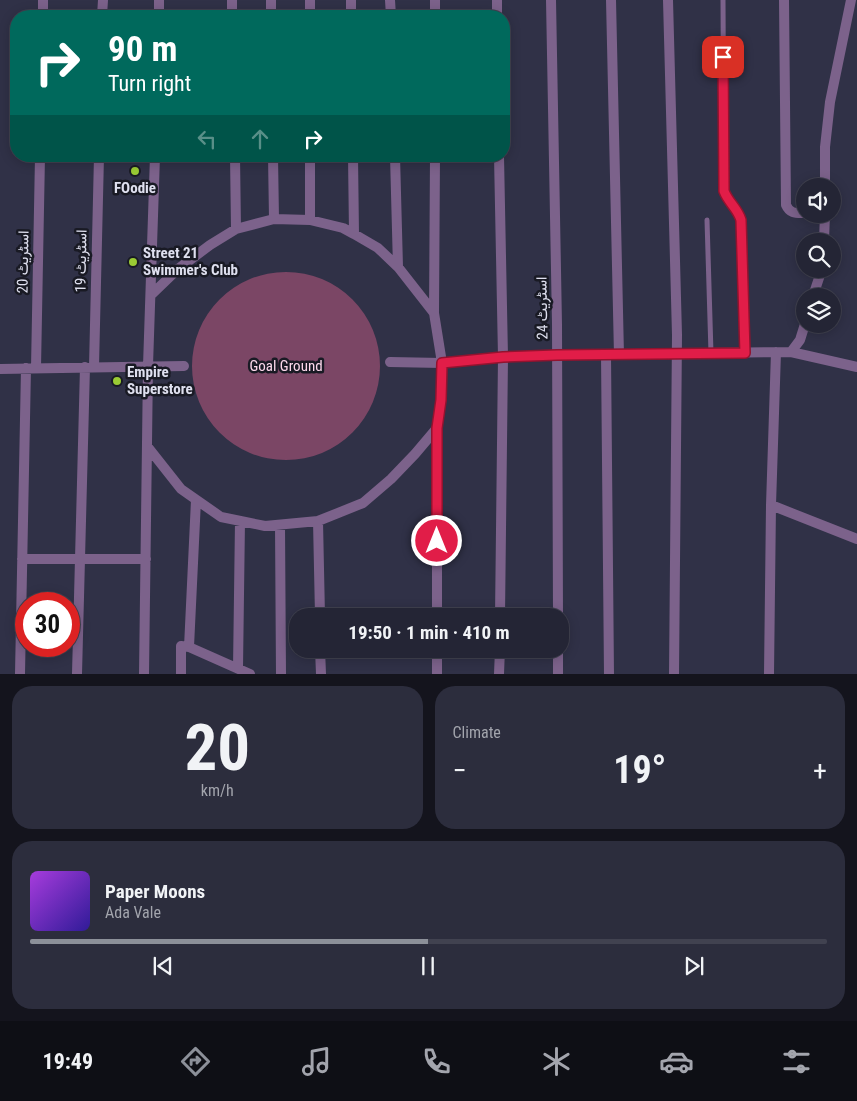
<!DOCTYPE html>
<html lang="en">
<head>
<meta charset="utf-8">
<style>
  body { margin:0; font-family:"Roboto Condensed",Vazirmatn,sans-serif; background:#2c2d3d; color:#f1f3f6; height:100vh; display:flex; flex-direction:column; font-size:19px; white-space:nowrap }
  * { box-sizing:border-box; margin:0 }
  p { font-size:16px; color:#a3a5ad }
  .icon { flex:none; width:28px; height:28px; fill:none; stroke:currentColor; stroke-width:2; stroke-linecap:round; stroke-linejoin:round }
  .map { position:relative; height:674px; overflow:hidden }
  .side { display:flex; flex-direction:column; gap:12px; padding:12px; background:#14141d; flex:1 }
  .side>* { flex:none }
  .top-card { position:absolute; left:10px; top:10px; width:500px; height:152px; border-radius:20px; box-shadow:0 2px 12px #0003,0 0 0 1px #414250; background:#00695c; color:#fff; overflow:hidden }
  .tools { position:absolute; left:796px; top:178px; display:grid; gap:10px }
  .tools a { display:grid; place-items:center; width:45px; height:45px; border-radius:50%; background:#242535; box-shadow:0 2px 12px #0003,0 0 0 1px #414250; font-size:25px }
  .speed { position:absolute; left:15px; top:592px; display:flex; gap:10px; font-size:25px; font-weight:700; text-align:center }
  .speed>* { display:grid; place-content:center; width:65px; height:65px; border-radius:50%; background:#242535; box-shadow:0 2px 12px #0003,0 0 0 1px #414250; line-height:1 }
  .speed .limit { border:8px solid #d22; background:#fff; color:#111 }
  .pin { position:absolute; display:grid; place-items:center; width:42px; height:42px; color:#fff; margin:-21px; border-radius:10px; box-shadow:0 2px 8px #0006 }
  .me { position:absolute; width:55px; margin:-28px; rotate:0deg; stroke-linejoin:round; filter:drop-shadow(0 0 4px #0008) }
  .turn { display:flex; align-items:center; gap:18px; height:105px; padding:0 15px; font-size:22px }
  .turn .icon { width:65px; height:65px; stroke-width:2.5 }
  .turn b { display:block; font-size:35px; line-height:42px }
  .lanes { display:flex; align-items:center; height:48px; padding:0 15px; background:#0003; justify-content:center; gap:25px; direction:ltr }
  .lanes .off { opacity:.35 }
  .big { font-size:38px; font-weight:700; line-height:1.1 }
  .side .tile { flex:1; display:flex; flex-direction:column; justify-content:center; gap:8px; min-width:0; padding:0 18px; border-radius:20px; background:#2c2d3d }
  .side .dial { align-items:center; gap:0 }
  .dial b { font-size:65px; line-height:1 }
  .song { display:flex; align-items:center; gap:15px }
  .cover { width:60px; height:60px; border-radius:8px; background:linear-gradient(135deg,hsl(280 70% 55%),hsl(250 70% 35%)) }
  .played { height:5px; border-radius:2px; background:linear-gradient(90deg,#8c9099 50%,#414250 50%) }
  .keys { display:flex; justify-content:space-around; direction:ltr }
  .heat { display:flex; justify-content:space-between; align-items:center; font-size:28px; direction:ltr }
  .side .tiles { flex:1; display:grid; gap:12px; grid-template-columns:1fr 1fr }
  .tile:last-child { grid-column:span 2 }
  .trip { position:absolute; left:289px; top:608px; width:280px; height:50px; border-radius:20px; background:#242535; box-shadow:0 2px 12px #0003,0 0 0 1px #414250; font-weight:700; line-height:50px; text-align:center }
  .tab-bar { display:flex; height:80px; justify-content:space-around; align-items:center; background:#0e0f15; color:#a3a5ad }
  .tab-bar .icon { width:35px; height:35px }
  .tab-bar .on { color:#8c9099 }
  .tab-bar b { font-size:22px; color:#f1f3f6 }
  .map>svg:first-child { display:block }
  .green { fill:#7b4665 }
  .lines { fill:none; stroke-linecap:round; stroke-linejoin:round }
  .lane { stroke:#7c628b; stroke-width:5 }
  .street { stroke:#7c628b; stroke-width:10 }
  .route-casing { stroke:#92132f; stroke-width:12 }
  .route { stroke:#e11d48; stroke-width:9 }
  .poi-dot { fill:#9acb34; stroke:#191a24; stroke-width:2 }
  .labels { text-anchor:middle; stroke-width:5; stroke-linejoin:round; paint-order:stroke }
  .poi-label { font-size:15px; font-weight:bold; fill:#dfe0ef; stroke:#191a24; text-anchor:start }
  .street-label { font-size:15px; fill:#dfe0ef; stroke:#191a24 }
  .park-label { font-size:15px; fill:#fdd8ec; stroke:#191a24 }
</style>
</head>
<body>
<div class="map">
<svg width="857" height="674" viewBox="0 0 857 674">
  <rect width="100%" height="100%" fill="#303147"/>
  <path class="green" d="M192 366a94 94 0 1 1 188 0a94 94 0 1 1-188 0Z"/>
  <g class="lines">
    <path class="lane" d="M723 0 724 191C728 202 738 209 741 220L745 352
      M707 220 711 353"/>
    <path class="street" d="M232 0V16
      M271 0V16
      M310 0V16
      M351 0V16
      M390 0 391 16
      M497 0V16
      M551 0 557 324 558 616
      M611 0 619 355
      M668 0 677 335 674 674
      M784 0 786 205C790 214 796 213 805 213
      M43 16V0
      M102 16 103 0
      M159 16V0
      M435 16V0
      M235 156 236 229
      M273 156 274 219
      M310 156V220
      M353 156 354 234
      M395 156 398 267
      M499 156 503 357 500 616
      M825 186V147L830 102 851 0
      M824 241 825 214
      M813 296 822 269
      M434 313 435 156
      M791 352 800 340 805 324
      M606 355 609 674
      M390 362 442 363 503 357 557 355 791 352 857 367
      M94 367 99 156
      M36 368 40 156
      M0 369 184 366
      M437 428V616
      M147 446 181 489 221 517 265 526 318 521 363 503 391 479 415 454 437 428 441 400 442 363 434 313 398 267 378 248 354 234 343 228 310 220 274 219 236 229 210 245 178 269 151 295
      M771 505 857 539
      M318 521 320 616
      M280 526 281 674
      M22 559H146
      M189 647 196 500
      M320 649 321 674
      M437 649V674
      M558 649V674
      M238 668 240 521
      M20 674 26 368
      M77 674 85 367
      M144 674 148 366 155 156
      M181 674V646L189 647 250 674
      M499 674 500 649
      M769 674 771 505 776 352"/>
  </g>
  <g class="lines">
    <g class="route-casing">
      <path id="route" d="M437 541V428L441 400 442 363 503 357 557 355 745 353 741 220C738 209 728 202 724 191L723 57"/>
    </g>
    <use href="#route" class="route"/>
  </g>
  <g class="poi-dot">
    <circle cx="135" cy="171" r="5"/>
    <circle cx="133" cy="262" r="5"/>
    <circle cx="117" cy="381" r="5"/>
  </g>
  <g class="labels">
    <g class="poi-label">
      <text x="135" y="193" text-anchor="middle">FOodie</text>
      <text x="143" y="258">Street 21<tspan x="143" dy="17">Swimmer's Club</tspan></text>
      <text x="127" y="377">Empire<tspan x="127" dy="17">Superstore</tspan></text>
    </g>
    <g class="street-label">
      <text transform="translate(81 261) rotate(-89)" y="5">اسٹریٹ 19</text>
      <text transform="translate(23 262) rotate(-89)" y="5">اسٹریٹ 20</text>
      <text transform="translate(542 308) rotate(-91)" y="5">اسٹریٹ 24</text>
    </g>
    <g class="park-label">
      <text x="286" y="371">Goal Ground</text>
    </g>
  </g>
</svg>
<div class="tools">
<a><svg class="icon" aria-label="sound" viewBox="0 0 24 24"><path d="M4 9h4l5-4v14l-5-4H4zM17 9q2 3 0 6"/></svg></a>
<a><svg class="icon" aria-label="search" viewBox="0 0 24 24"><circle cx="10" cy="10" r="6"/><path d="M15 15l6 6"/></svg></a>
<a><svg class="icon" aria-label="layers" viewBox="0 0 24 24"><path d="M12 4l9 5-9 5-9-5zM3 14l9 5 9-5"/></svg></a>
</div>
<div class="speed"><div class="limit">30</div></div>
<div class="pin" style="left:723px;top:57px;background:#d93025"><svg class="icon" aria-label="arrive" viewBox="0 0 24 24"><path d="M6 21V4h12l-3 4 3 4H6"/></svg></div>
<svg class="me" style="left:437px;top:541px" viewBox="-20 -20 40 40"><circle r="17" fill="#e11d48" stroke="#fff" stroke-width="3"/><path d="M0-11L8 9 0 5-8 9z" fill="#fff"/></svg>
<div class="trip">19:50 · 1 min · 410 m</div>
<div class="top-card">
<div class="turn"><svg class="icon" aria-label="right" viewBox="0 0 24 24"><path d="M7 20v-9h11M14 6l5 5-5 5"/></svg><div><b>90 m</b>Turn right</div></div>
<div class="lanes"><svg class="icon off" aria-label="left" viewBox="0 0 24 24"><path d="M17 20v-9H6M10 6l-5 5 5 5"/></svg><svg class="icon off" aria-label="ahead" viewBox="0 0 24 24"><path d="M12 20V5M6 11l6-6 6 6"/></svg><svg class="icon" aria-label="right" viewBox="0 0 24 24"><path d="M7 20v-9h11M14 6l5 5-5 5"/></svg></div>
</div>
</div>
<section class="side">
<div class="tiles">
<div class="tile dial"><b>20</b><p>km/h</p></div>
<div class="tile"><p>Climate</p>
<div class="heat"><a>−</a><b class="big">19°</b><a>+</a></div>
</div>
<div class="tile">
<div class="song"><i class="cover"></i><div><b>Paper Moons</b><p>Ada Vale</p></div></div>
<div class="played"></div>
<div class="keys"><svg class="icon" aria-label="previous" viewBox="0 0 24 24"><path d="M18 5L8 12l10 7zM5 5v14"/></svg><svg class="icon" aria-label="pause" viewBox="0 0 24 24"><path d="M8 5v14M16 5v14"/></svg><svg class="icon" aria-label="next" viewBox="0 0 24 24"><path d="M6 5l10 7-10 7zM19 5v14"/></svg></div>
</div>
</div>
</section>
<nav class="tab-bar">
<b>19:49</b>
<svg class="icon on" aria-label="directions" viewBox="0 0 24 24"><path d="M12 3l9 9-9 9-9-9zM9 14v-3h6M13 9l2 2-2 2"/></svg>
<svg class="icon" aria-label="music" viewBox="0 0 24 24"><path d="M9 18V5l10-2v13"/><circle cx="6" cy="18" r="3"/><circle cx="16" cy="16" r="3"/></svg>
<svg class="icon" aria-label="phone" viewBox="0 0 24 24"><path d="M5 4h4l2 5-3 2q2 4 5 5l2-3 5 2v4C11 20 4 13 5 4z"/></svg>
<svg class="icon" aria-label="climate" viewBox="0 0 24 24"><path d="M12 3v18M4 7l16 10M4 17L20 7"/></svg>
<svg class="icon" aria-label="car" viewBox="0 0 24 24"><path d="M5 17H2v-5l4-1 3-4h7l3 4 3 1v5h-3M9 17h6M6 11h13"/><circle cx="7" cy="17" r="2"/><circle cx="17" cy="17" r="2"/></svg>
<svg class="icon" aria-label="filters" viewBox="0 0 24 24"><path d="M4 7h16M4 17h16"/><circle cx="9" cy="7" r="2"/><circle cx="15" cy="17" r="2"/></svg>
</nav>
</body>
</html>
